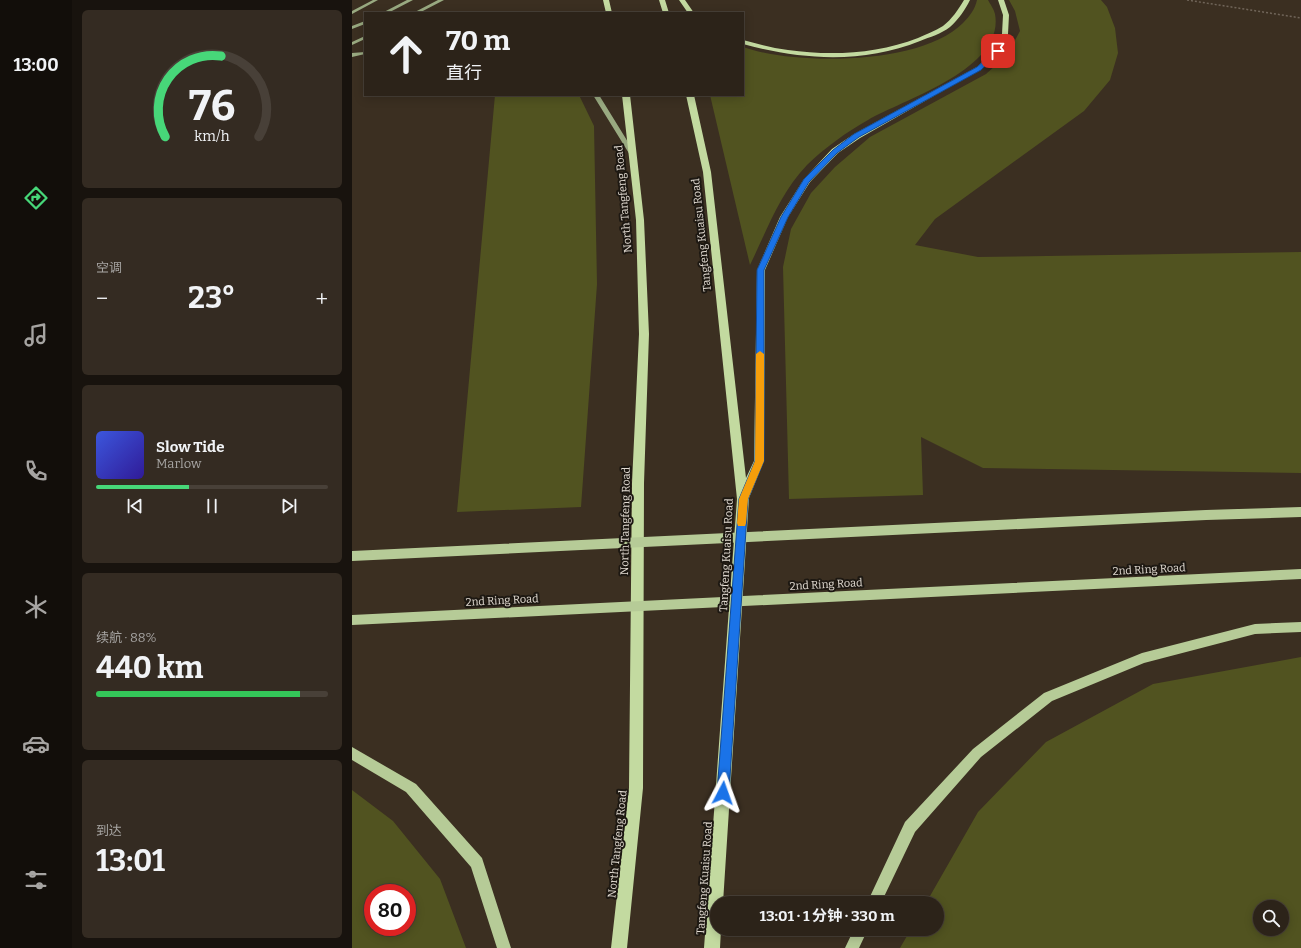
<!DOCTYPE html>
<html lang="zh">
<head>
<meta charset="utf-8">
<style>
  body { margin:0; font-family:Bitter,"Noto Sans SC",serif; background:#342b22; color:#f1f3f6; height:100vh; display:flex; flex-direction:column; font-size:15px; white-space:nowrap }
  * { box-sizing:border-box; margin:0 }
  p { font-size:13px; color:#a6a4a2 }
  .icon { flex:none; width:22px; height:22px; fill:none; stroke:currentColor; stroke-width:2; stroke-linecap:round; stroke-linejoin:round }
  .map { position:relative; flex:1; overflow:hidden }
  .drawer { display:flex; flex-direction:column; gap:10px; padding:10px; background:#18130e; width:280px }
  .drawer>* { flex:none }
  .guide { position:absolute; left:12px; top:12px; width:380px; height:84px; border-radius:0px; box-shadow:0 2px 10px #0003,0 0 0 1px #484038; background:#2c2319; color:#f1f3f6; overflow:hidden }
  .controls { position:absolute; left:901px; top:900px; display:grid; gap:8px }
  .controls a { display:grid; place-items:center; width:36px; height:36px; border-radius:50%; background:#2c2319; box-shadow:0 2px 10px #0003,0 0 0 1px #484038; font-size:20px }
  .speed { position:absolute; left:12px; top:884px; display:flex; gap:8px; font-size:20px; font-weight:700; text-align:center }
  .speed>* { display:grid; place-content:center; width:52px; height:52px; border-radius:50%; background:#2c2319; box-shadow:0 2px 10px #0003,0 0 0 1px #484038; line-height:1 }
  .speed .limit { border:6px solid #d22; background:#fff; color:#111 }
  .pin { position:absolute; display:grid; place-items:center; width:34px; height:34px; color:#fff; margin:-17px; border-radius:8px; box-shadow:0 2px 6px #0006 }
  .me { position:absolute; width:44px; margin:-22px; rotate:4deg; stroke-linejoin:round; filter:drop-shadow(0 0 3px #0008) }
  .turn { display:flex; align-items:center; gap:14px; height:84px; padding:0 16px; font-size:18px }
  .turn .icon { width:52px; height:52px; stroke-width:2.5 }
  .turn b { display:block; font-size:28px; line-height:34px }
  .big { font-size:30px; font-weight:700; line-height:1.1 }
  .drawer .widget { flex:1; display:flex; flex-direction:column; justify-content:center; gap:6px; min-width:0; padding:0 14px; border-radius:6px; background:#342b22 }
  .drawer .dial { align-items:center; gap:0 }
  .dial svg { height:104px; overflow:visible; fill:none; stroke:#484038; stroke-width:7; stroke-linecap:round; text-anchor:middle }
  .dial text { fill:#f1f3f6; stroke:none }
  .song { display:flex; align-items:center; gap:12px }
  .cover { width:48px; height:48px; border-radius:6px; background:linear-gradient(135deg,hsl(230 70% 55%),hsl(250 70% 35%)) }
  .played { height:4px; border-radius:2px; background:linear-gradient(90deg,#47d779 40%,#484038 40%) }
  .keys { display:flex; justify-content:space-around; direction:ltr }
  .heat { display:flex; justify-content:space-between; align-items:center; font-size:22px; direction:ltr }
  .charge { height:6px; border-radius:3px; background:linear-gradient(90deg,#34c759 88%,#484038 0) }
  .trip { position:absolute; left:358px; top:896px; width:234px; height:40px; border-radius:20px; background:#2c2319; box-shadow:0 2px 10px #0003,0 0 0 1px #484038; font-weight:700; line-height:40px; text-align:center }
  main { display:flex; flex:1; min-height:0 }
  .tabs { display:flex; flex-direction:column; width:72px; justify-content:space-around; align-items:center; background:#120e0a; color:#a6a4a2 }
  .tabs .icon { width:28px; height:28px }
  .tabs .selected { color:#47d779 }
  .tabs b { font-size:18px; color:#f1f3f6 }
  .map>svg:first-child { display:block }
  .green { fill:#515320; fill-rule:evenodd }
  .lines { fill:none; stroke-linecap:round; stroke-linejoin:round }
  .path { stroke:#706559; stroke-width:1.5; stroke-dasharray:2 2; stroke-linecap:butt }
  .secondary { fill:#99aa81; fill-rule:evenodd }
  .primary { fill:#b6cb97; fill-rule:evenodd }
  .trunk { fill:#c3daa0; fill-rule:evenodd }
  .primary-bridge { stroke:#b6cb97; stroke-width:10 }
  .route { fill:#1a73e8; stroke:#114b97 }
  .slow { fill:#f59e0b }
  .labels { text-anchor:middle; stroke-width:4; stroke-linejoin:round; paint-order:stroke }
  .street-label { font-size:11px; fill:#e3dcd3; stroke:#1d1812 }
</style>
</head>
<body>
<main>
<nav class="tabs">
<b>13:00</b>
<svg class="icon selected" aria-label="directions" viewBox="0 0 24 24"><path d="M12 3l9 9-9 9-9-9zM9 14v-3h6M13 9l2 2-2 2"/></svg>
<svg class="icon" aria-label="music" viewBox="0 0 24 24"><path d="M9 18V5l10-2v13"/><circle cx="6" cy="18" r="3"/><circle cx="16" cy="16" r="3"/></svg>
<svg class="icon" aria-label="phone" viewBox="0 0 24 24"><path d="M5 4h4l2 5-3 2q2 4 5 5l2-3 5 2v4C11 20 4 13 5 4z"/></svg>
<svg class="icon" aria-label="climate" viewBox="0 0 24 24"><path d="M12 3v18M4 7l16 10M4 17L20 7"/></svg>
<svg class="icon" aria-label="car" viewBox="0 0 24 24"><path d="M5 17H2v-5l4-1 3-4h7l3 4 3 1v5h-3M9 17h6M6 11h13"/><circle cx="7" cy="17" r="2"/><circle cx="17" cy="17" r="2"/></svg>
<svg class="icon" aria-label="filters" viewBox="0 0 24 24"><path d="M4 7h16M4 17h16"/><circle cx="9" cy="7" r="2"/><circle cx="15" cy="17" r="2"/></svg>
</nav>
<section class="drawer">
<div class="widget dial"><svg viewBox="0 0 100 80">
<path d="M14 69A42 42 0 1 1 86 69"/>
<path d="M14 69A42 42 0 0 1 57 7" stroke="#47d779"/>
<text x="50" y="56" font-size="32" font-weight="700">76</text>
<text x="50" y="72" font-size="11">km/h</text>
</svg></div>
<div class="widget"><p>空调</p>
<div class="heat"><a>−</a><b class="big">23°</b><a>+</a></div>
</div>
<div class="widget">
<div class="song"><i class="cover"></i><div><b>Slow Tide</b><p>Marlow</p></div></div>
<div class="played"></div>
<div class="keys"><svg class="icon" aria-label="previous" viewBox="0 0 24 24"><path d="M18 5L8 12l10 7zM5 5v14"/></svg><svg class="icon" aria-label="pause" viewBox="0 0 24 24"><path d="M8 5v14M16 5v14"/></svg><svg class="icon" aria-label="next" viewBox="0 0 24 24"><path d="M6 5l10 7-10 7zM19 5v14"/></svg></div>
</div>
<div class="widget"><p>续航 · 88%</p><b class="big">440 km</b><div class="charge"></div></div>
<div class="widget"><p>到达</p><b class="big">13:01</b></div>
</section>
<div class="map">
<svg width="949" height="948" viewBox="0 0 949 948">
  <rect width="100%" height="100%" fill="#3b2f21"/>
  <path class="green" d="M625 0H636C638 4 642 9 643 14 653 69 553 99 516 120 496 131 471 149 455 165 428 193 415 230 398 265L358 95H391V47C444 66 570 65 611 23 618 16 623 9 625 0Z
    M657 0H749L755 7 763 28 766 53 758 80 732 111 583 219 563 245 626 257 949 252V473L631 468 569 437 571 495 437 499 431 267 439 229 459 193 483 167 518 137 634 74 655 55 668 31 663 11Z
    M143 95H227L242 126 245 284 229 507 105 512Z
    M949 657V948H548L559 929H585V903H574L626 812 694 742 801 684ZM908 907H930V929H908Z
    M0 790 41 821 88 879 114 948H0ZM21 893H55V927H21Z"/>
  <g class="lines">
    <path class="path" d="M835 0 949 18"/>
    <path class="secondary" d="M21 0H26L0 14V11Z
      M55 0H61L36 13H30Z
      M86 0H92L67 13H61Z
      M13 21V24L0 29V26Z
      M13 36V39L0 45V42Z
      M13 52V54L0 57V53Z
      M241 95H247L284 155 283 156 278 155Z"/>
    <path class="primary" d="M949 622V632L903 634 792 663 700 701 629 757 563 832 529 903H515L553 822 621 749 692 693 790 653 903 624Z
      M0 747 64 784 130 858 159 948H145L119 867 54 792 0 760Z
      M502 929H516L507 948H493Z"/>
    <path class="trunk" d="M251 0H257L260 13H254Z
      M307 0H313L317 13H311Z
      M327 0H333L342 13H336Z
      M612 0H618C613 10 607 19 598 27 589 34 578 37 568 41 511 64 449 60 391 44V40C406 44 421 48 436 50 479 56 525 54 566 38 574 34 583 31 591 26 600 19 606 10 612 0Z
      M646 0H652L657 15 656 34 648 52 629 69 508 138 486 153 458 182 436 217 413 270 412 461 397 498 371 903H365V929H369L368 948H352L385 499 351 172 334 95H342L359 172 394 478 402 461 405 270 428 217 452 179 480 149 502 134 625 67 643 50 650 34 651 15Z
      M270 95H278L292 220 297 334 292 483 291 788 275 948H259L277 788 280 483 287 334 284 220Z"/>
    <path class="primary-bridge" d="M0 556 854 515 949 512
      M0 620 949 574"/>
  </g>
  <path class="route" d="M644 50 649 51 629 70 507 137 485 153 457 182 436 217 412 270V461L396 499 377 793 375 797 371 799 367 797 365 793 387 499 403 461 405 270 429 217 452 179 481 150 502 134 625 67Z"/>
  <path class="slow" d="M408 351 412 354V461L396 499 394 523 393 526H386L385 523 387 499 403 461 404 354Z"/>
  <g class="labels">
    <g class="street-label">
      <text transform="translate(271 199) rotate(-95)" y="4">North Tangfeng Road</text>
      <text transform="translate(349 235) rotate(-96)" y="4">Tangfeng Kuaisu Road</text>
      <text transform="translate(273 521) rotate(-89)" y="4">North Tangfeng Road</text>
      <text transform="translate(374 555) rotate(-87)" y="4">Tangfeng Kuaisu Road</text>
      <text transform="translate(797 569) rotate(-3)" y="4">2nd Ring Road</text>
      <text transform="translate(474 584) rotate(-3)" y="4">2nd Ring Road</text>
      <text transform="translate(150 600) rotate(-3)" y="4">2nd Ring Road</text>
      <text transform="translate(265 844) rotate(-84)" y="4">North Tangfeng Road</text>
      <text transform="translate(352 878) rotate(-86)" y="4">Tangfeng Kuaisu Road</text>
    </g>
  </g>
</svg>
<div class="controls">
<a><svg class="icon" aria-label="search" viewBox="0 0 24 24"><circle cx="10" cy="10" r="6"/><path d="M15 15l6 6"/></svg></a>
</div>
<div class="speed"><div class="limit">80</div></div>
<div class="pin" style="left:646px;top:51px;background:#d93025"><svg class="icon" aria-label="arrive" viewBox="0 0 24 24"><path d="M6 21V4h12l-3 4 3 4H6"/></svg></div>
<svg class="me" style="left:371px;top:793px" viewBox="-20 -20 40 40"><path d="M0-17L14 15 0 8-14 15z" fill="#1a73e8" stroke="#fff" stroke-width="4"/></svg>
<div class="trip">13:01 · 1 分钟 · 330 m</div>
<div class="guide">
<div class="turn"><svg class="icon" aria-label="ahead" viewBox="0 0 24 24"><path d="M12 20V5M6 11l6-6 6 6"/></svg><div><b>70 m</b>直行</div></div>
</div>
</div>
</main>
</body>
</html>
